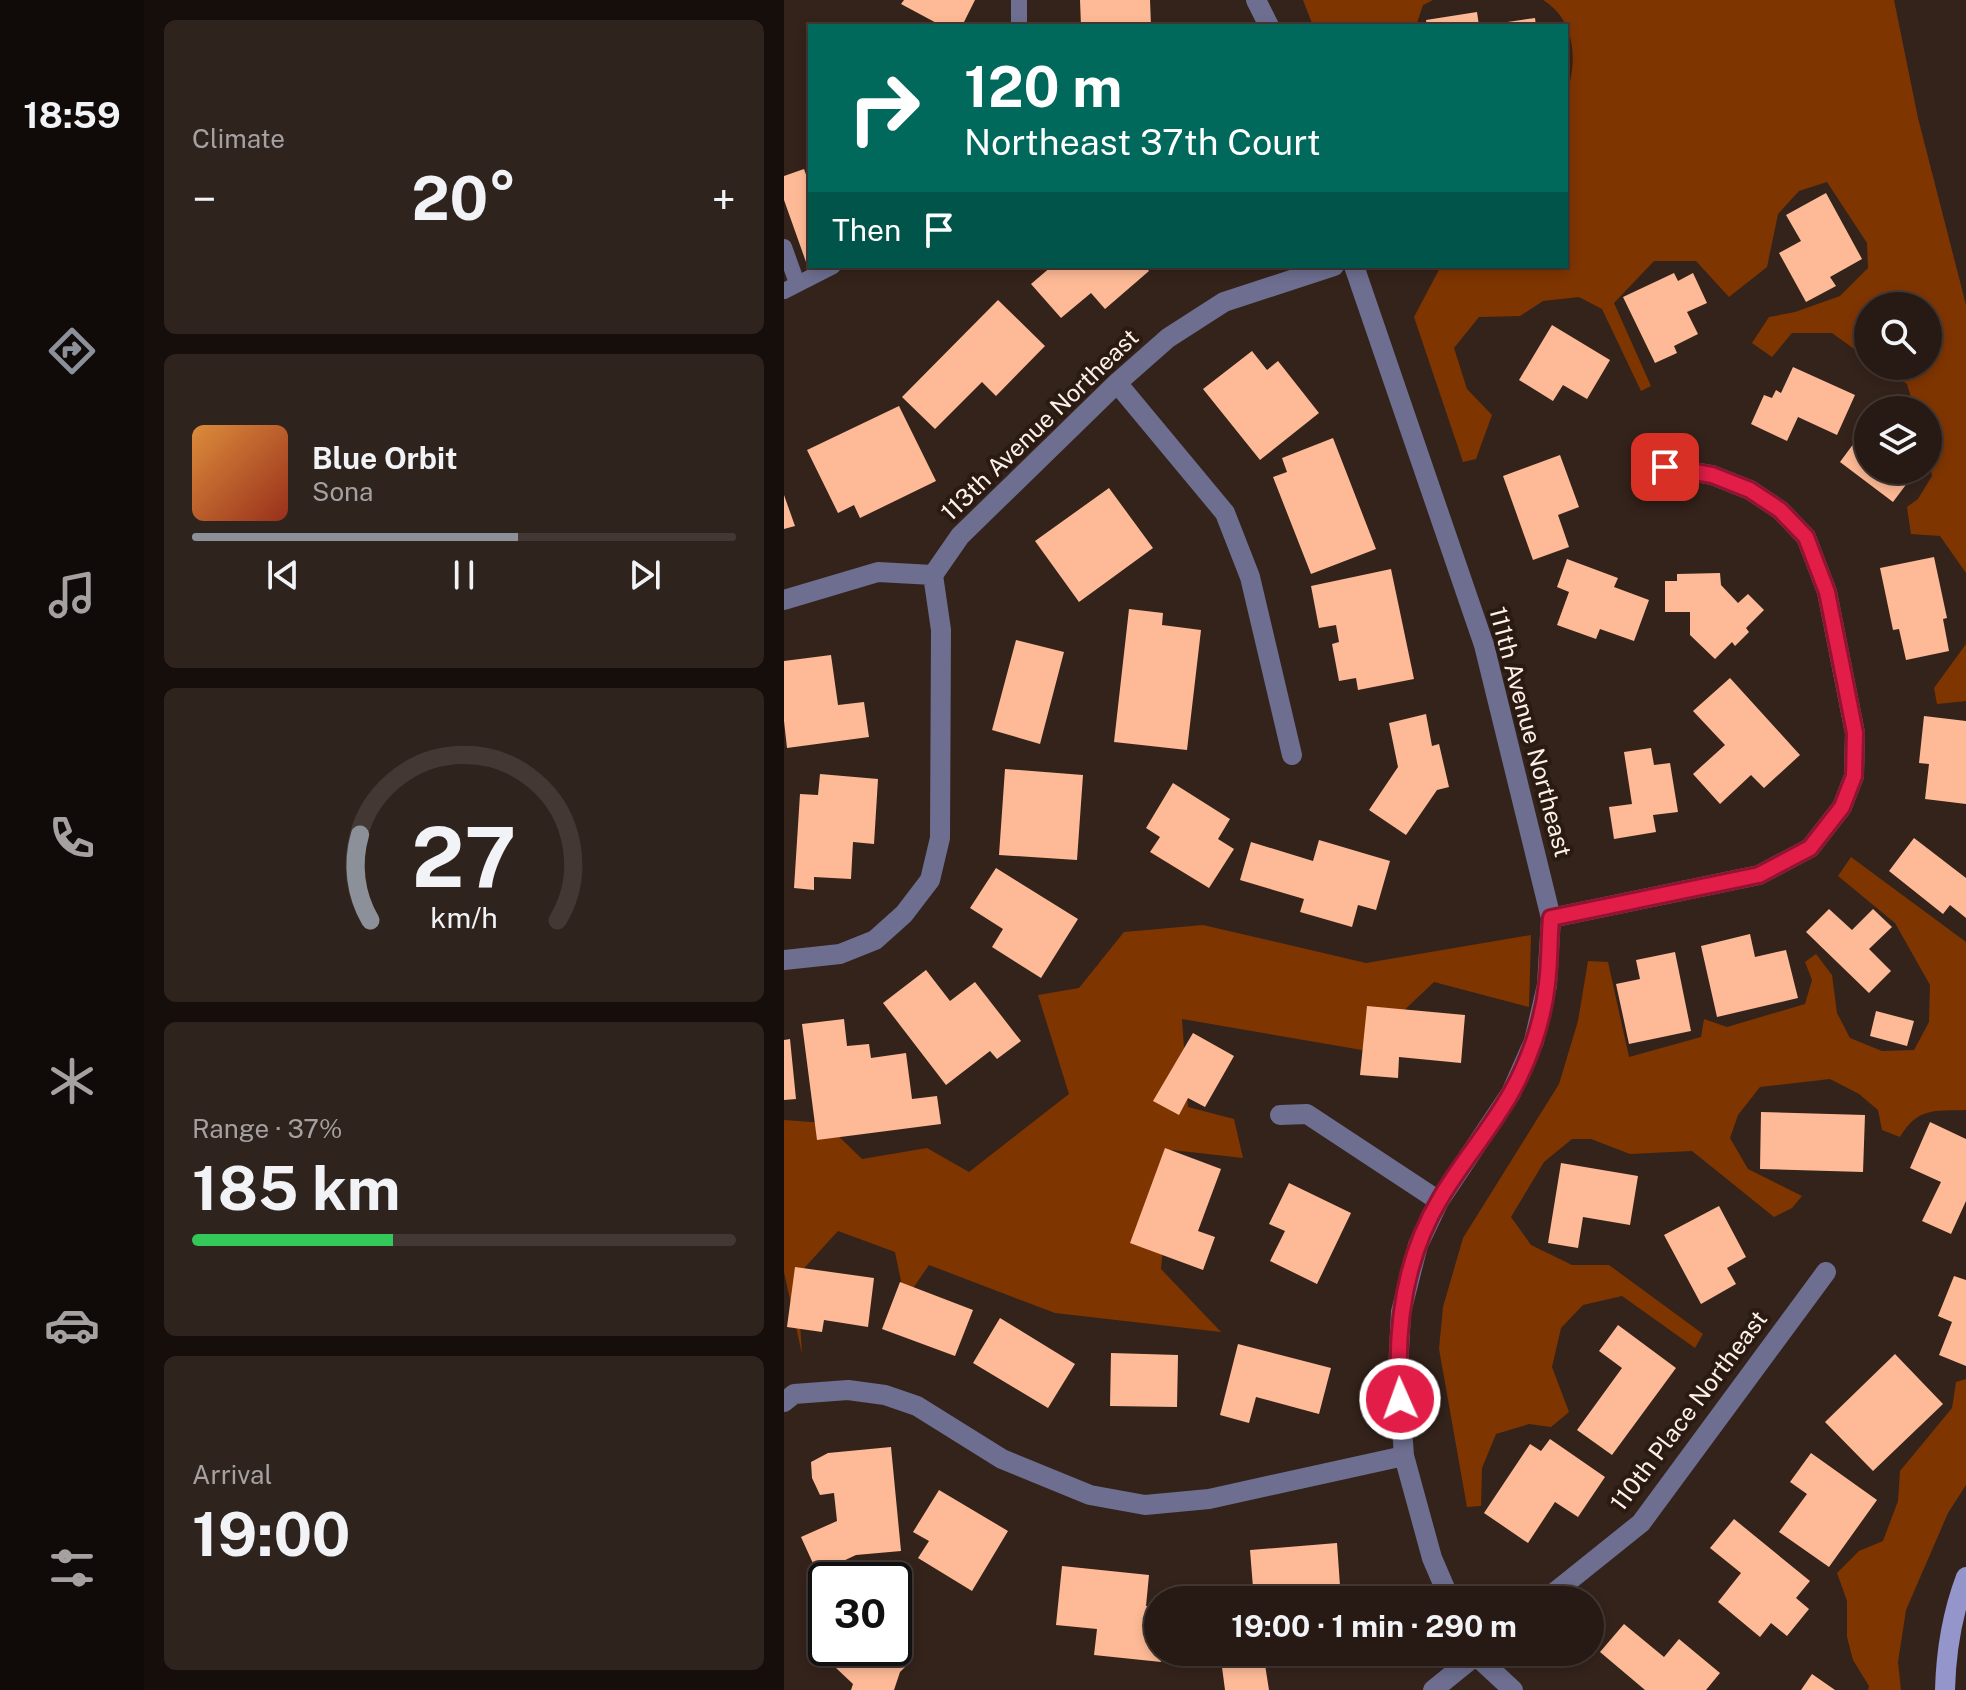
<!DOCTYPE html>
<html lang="en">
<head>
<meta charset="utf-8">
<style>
  body { margin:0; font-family:"Public Sans",sans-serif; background:#2f231d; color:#f1f3f6; height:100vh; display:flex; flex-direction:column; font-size:30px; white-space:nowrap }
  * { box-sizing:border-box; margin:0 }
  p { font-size:26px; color:#a4a1a0 }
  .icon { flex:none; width:44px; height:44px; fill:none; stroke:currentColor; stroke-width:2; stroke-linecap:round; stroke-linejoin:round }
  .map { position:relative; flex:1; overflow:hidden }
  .drawer { display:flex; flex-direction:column; gap:20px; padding:20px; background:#150e0b; width:640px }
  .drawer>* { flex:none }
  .hud { position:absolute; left:24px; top:24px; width:760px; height:244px; border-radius:0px; box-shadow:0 4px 12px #0003,0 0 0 2px #433834; background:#00695c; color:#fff; overflow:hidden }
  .fabs { position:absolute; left:1070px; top:292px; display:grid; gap:16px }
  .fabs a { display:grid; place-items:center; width:88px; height:88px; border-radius:50%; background:#271a14; box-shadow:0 4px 12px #0003,0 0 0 2px #433834; font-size:40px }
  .speed { position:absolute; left:24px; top:1562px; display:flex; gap:16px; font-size:40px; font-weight:700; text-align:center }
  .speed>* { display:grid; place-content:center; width:104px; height:104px; border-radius:50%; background:#271a14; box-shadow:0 4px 12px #0003,0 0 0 2px #433834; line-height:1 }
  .speed .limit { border:4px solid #111; border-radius:12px; background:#fff; color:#111 }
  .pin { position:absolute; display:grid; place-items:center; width:68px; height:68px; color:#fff; margin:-34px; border-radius:16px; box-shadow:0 4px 12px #0006 }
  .me { position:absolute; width:88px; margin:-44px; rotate:358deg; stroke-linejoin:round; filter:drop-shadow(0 0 6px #0008) }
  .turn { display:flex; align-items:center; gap:28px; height:168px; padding:0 24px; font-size:36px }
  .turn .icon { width:104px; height:104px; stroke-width:2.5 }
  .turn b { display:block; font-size:56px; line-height:68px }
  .then { display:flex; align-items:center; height:76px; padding:0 24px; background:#0003; gap:16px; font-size:30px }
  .big { font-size:60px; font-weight:700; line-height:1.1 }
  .drawer .widget { flex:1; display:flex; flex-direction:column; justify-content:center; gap:12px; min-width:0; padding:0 28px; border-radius:12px; background:#2f231d }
  .drawer .dial { align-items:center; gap:0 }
  .dial svg { height:208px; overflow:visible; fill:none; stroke:#433834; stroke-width:7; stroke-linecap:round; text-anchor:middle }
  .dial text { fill:#f1f3f6; stroke:none }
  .song { display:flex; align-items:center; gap:24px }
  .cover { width:96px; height:96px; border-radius:12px; background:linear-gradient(135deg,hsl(30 70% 55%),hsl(10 70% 35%)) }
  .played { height:8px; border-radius:4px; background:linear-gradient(90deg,#8c9099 60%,#433834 60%) }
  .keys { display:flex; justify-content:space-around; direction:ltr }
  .heat { display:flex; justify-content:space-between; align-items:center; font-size:44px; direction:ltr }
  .charge { height:12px; border-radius:6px; background:linear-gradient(90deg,#34c759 37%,#433834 0) }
  .trip { position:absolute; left:360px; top:1586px; width:460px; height:80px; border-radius:40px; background:#271a14; box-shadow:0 4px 12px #0003,0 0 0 2px #433834; font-weight:700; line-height:80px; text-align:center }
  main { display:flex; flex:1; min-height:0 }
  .dock { display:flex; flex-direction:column; width:144px; justify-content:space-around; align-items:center; background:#100a08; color:#a4a1a0 }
  .dock .icon { width:56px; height:56px }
  .dock .active { color:#8c9099 }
  .dock b { font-size:36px; color:#f1f3f6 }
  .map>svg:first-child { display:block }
  .forest { fill:#7f3500 }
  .building { fill:#feba96 }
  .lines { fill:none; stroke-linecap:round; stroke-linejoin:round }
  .service { stroke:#6d6e90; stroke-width:16 }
  .minor { stroke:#6d6e90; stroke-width:20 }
  .secondary { stroke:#9495cb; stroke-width:20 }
  .route-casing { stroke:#92132f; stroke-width:20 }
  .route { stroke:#e11d48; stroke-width:14 }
  .labels { text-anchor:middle; stroke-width:8; stroke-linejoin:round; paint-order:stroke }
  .street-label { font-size:24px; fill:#fcf0ea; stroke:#2a1a11 }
</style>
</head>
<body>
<main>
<nav class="dock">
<b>18:59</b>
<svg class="icon active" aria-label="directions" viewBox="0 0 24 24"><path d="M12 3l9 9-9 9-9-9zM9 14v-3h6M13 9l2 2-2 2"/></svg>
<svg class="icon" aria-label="music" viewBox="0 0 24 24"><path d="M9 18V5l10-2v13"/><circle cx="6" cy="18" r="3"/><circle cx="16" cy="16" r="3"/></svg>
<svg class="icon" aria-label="phone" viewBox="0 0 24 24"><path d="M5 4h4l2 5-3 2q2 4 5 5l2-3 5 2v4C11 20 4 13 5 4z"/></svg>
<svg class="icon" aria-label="climate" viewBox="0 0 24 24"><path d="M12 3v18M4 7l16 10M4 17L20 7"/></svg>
<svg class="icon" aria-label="car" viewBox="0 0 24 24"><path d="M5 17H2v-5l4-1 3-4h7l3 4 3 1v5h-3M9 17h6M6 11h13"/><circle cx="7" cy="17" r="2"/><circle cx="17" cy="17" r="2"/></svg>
<svg class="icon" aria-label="filters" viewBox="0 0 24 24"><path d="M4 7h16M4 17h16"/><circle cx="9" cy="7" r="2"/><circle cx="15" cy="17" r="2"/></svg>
</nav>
<section class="drawer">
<div class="widget"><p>Climate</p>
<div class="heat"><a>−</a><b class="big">20°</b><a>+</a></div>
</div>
<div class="widget">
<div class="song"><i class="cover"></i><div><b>Blue Orbit</b><p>Sona</p></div></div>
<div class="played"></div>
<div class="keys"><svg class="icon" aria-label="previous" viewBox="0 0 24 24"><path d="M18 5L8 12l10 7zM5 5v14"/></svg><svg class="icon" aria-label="pause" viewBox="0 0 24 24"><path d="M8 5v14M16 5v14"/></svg><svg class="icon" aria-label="next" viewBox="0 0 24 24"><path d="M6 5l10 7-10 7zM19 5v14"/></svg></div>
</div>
<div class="widget dial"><svg viewBox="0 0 100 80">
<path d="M14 69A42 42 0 1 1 86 69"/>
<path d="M14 69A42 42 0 0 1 10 36" stroke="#8c9099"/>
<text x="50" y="56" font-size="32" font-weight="700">27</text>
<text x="50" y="72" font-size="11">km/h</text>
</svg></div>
<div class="widget"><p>Range · 37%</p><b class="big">185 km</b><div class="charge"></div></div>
<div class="widget"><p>Arrival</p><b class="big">19:00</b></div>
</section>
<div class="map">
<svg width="1182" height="1690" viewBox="0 0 1182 1690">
  <rect width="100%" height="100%" fill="#34231b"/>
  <path class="forest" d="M519 0H649L639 5 632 26H529Z
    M759 0H1110L1134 118 1182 305V573L1156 536 1127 534 1123 507 1134 499 1148 476 1144 451V410H1131L1123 384 1094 366H1144V306H1084V359L1048 333H1008L988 357 968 343 985 317 1011 312 1056 296 1084 268 1083 243 1043 182 1015 191 994 214 983 267 945 297 912 261H870L830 303 867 386 857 391 818 309 795 297 759 301 736 316 695 317 670 348 683 389 708 415 692 459 679 462 630 317 657 266H782V95C794 62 792 20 759 0Z
    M1182 644V701L1153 704 1150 688Z
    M1067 857 1182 942V1110C1150 1111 1134 1107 1116 1137L1098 1130 1094 1110 1075 1094 1046 1079 976 1087 954 1115 946 1138 964 1169 1018 1196 1008 1208 990 1217 908 1151 846 1154 807 1139H788L760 1162 727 1217 747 1245 788 1265H825L919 1334 911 1348 838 1296 799 1305 777 1328 768 1367 785 1412 767 1427 745 1424 712 1434 698 1468 697 1506 683 1507 655 1349 659 1307 679 1238 775 1084 794 1021 804 961 824 962 845 1057 917 1037 920 1019 943 1027 1021 1004 1028 980 1021 962 1032 954 1048 975 1053 1013 1066 1038 1098 1051 1130 1050 1145 1022 1146 985 1111 923 1054 876Z
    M419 925 582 963 747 935 745 1007 650 982 578 1050 398 1019 404 1107 450 1119 459 1158 388 1150 377 1269 437 1332 271 1313 145 1265 121 1300 111 1252 54 1231 13 1276 18 1354 0 1272V1120L41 1123 78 1159 143 1148 185 1172 285 1094 254 995 295 988 340 932Z
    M1182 1379V1485L1164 1513 1122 1610 1114 1662 1117 1690H1084L1085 1686 1069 1660 1063 1637V1601L1053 1573 1075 1551 1099 1541 1114 1501 1116 1471 1168 1408 1172 1382Z"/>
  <path class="building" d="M120 0H191L178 26H158L117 4Z
    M296 0H366L367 26H297Z
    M693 12 695 26H643L642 20Z
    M751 18 752 26H710V24Z
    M20 169 26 186V261L22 262 0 200V176Z
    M1042 193 1078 259 1046 277 1052 286 1022 302 995 253 1017 241 1002 215Z
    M268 266H361L365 271 321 309 307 293 277 318 247 284Z
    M890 273 894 281 909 273 923 303 903 312 914 334 890 346 893 353 871 363 839 297Z
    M214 300 261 346 212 396 198 382 151 429 118 397Z
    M768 325 826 360 803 399 779 385 769 401 735 380Z
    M468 351 483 370 494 361 535 413 476 460 419 389Z
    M1009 367 1071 395 1053 435 1014 417 1003 441 967 424 980 395 988 398 992 390 997 393Z
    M115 406 152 481 76 518 70 505 54 513 23 450Z
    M1084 424V470H1133L1109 502 1056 462Z
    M549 438 592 549 527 574 489 477 503 472 498 458Z
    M776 455 795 507 774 515 785 547 749 560 719 476Z
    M325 488 369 548 295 602 251 541Z
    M0 495 11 526 0 529Z
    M1150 557 1163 618 1159 619 1165 651 1122 660 1115 629 1109 630 1096 568Z
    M783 559 834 578 830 587 865 600 850 641 816 629 812 639 773 625 785 592 773 587Z
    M607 569 630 679 574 690 572 678 555 681 548 644 555 642 552 625 535 628 527 586Z
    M936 573 937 585 954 603 964 594 980 610 962 628 965 632 951 646 948 642 931 659 906 635V612H881V581H893V574Z
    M345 609 379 613 378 625 417 630 403 750 330 742Z
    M232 640 280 652 256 744 208 730Z
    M47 655 54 705 80 702 85 737 3 748 0 721V661Z
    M946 678 1016 755 980 788 967 775 936 804 909 774 941 745 909 711Z
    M642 714 648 746 655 744 665 787 653 790 622 835 585 810 614 767 605 723Z
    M1140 716 1182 721V804L1141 799 1145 764 1135 763Z
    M867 748 870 765 886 763 894 812 869 815 872 832 830 839 825 807 848 804 840 752Z
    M221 769 299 775 293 860 215 855Z
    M36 774 94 779 90 844 69 842 67 879 30 877V890L10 888 16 794 34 795Z
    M389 783 446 819 434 839 450 849 425 888 366 852 376 837 362 828Z
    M1130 838 1182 878V918L1166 905 1159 914 1105 871Z
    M535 840 606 861 592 910 574 905 568 927 516 912 520 899 456 880 467 842 529 861Z
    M212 868 294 919 257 978 208 947 219 929 186 908Z
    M1045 909 1068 930 1089 909 1108 927 1085 949 1107 971 1085 993 1022 932Z
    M966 934 971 957 1002 950 1014 998 933 1017 917 946Z
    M891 952 907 1031 845 1044 832 984 856 979 852 960Z
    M142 970 166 1001 191 982 237 1041 213 1059 206 1051 162 1085 99 1003Z
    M583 1006 681 1015 677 1063 615 1057 614 1078 576 1075Z
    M1092 1011 1130 1021 1123 1046 1086 1036Z
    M60 1019 63 1046 85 1044 87 1058 122 1053 128 1099 153 1096 157 1124 33 1140 18 1024Z
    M409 1033 450 1056 421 1107 404 1098 395 1115 369 1101Z
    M6 1039 12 1099 0 1100V1040Z
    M977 1112 1081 1115 1079 1172 976 1169Z
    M1146 1122 1182 1139V1201L1167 1234 1138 1221 1157 1182 1126 1168Z
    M381 1148 437 1169 414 1231 431 1237 419 1270 346 1243Z
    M777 1163 854 1176 846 1225 799 1217 794 1248 764 1243Z
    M505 1183 567 1213 533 1284 486 1261 501 1231 485 1224Z
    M935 1206 962 1257 943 1268 952 1284 917 1304 880 1235Z
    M11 1267 90 1278 84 1327 40 1320 38 1332 3 1327Z
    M1170 1276 1182 1280V1366L1155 1355 1168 1322 1154 1316Z
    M116 1282 189 1310 171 1356 98 1329Z
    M216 1318 291 1364 264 1408 189 1363Z
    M834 1325 892 1368 828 1455 793 1430 838 1368 815 1351Z
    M454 1344 547 1368 535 1414 472 1397 465 1423 436 1415Z
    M327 1353 394 1355 393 1407 326 1406Z
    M1111 1354 1159 1404 1089 1471 1041 1422Z
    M766 1439 821 1477 794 1517 771 1502 744 1543 700 1513 746 1444 757 1451Z
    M107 1447 117 1551 72 1555 42 1569 32 1570 17 1537 53 1521 50 1493 36 1495 28 1478 27 1462 44 1453Z
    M1027 1453 1093 1500 1045 1567 995 1532 1023 1494 1006 1482Z
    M155 1490 224 1531 188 1591 134 1558 145 1541 129 1532Z
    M950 1519 1026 1581 1012 1598 1025 1609 1003 1636 987 1623 976 1637 934 1602 957 1573 926 1548Z
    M553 1543 557 1600H470L466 1550Z
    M278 1566 365 1575 362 1606 374 1607V1652H378L377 1662 310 1655 313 1629 272 1625Z
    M840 1624 880 1657 895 1639 936 1673 922 1690H861L816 1652Z
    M42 1642V1648H100L122 1666 116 1672 110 1690H67L69 1684 34 1651Z
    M436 1652H479L485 1690H441Z
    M1028 1674 1051 1690H1017Z"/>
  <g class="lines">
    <path class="service" d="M235 0V26
      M0 247 13 283
      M0 291 49 266"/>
    <path class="minor" d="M472 0 485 26
      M570 266 700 645 767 918 763 985 750 1041 727 1093 655 1201 634 1245 617 1312 614 1370 620 1456 648 1558 666 1600
      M333 383 441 513 466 577 508 755
      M0 600 94 572 149 575 176 536 333 383 384 338 440 302 550 266
      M767 918 975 875 1026 848 1058 807 1070 776 1071 733 1043 592 1022 537 996 510 966 490 928 475 881 467
      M0 960 56 954 91 940 120 914 146 880 156 838 157 630 149 575
      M496 1115 523 1114 655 1201
      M0 1402 10 1394 64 1390 101 1395 133 1406 218 1459 306 1495 361 1505 425 1499 620 1456
      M761 1600 857 1523 1042 1272
      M688 1652 729 1690
      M649 1690 696 1652"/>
    <path class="secondary" d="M1161 1690C1162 1651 1168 1614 1182 1577"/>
  </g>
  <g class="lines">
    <g class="route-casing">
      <path id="route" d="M616 1399C611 1331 620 1259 656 1199 677 1163 706 1130 727 1093 745 1061 759 1021 763 984 766 962 765 940 767 918L975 875 1026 848 1058 807 1070 776 1071 733 1060 677 1043 592 1022 537 996 510 966 490 928 475 881 467"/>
    </g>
    <use href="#route" class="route"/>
  </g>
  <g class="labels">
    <g class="street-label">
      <text transform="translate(256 425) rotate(-44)" y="8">113th Avenue Northeast</text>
      <text transform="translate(746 732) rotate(75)" y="8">111th Avenue Northeast</text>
      <text transform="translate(905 1411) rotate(-53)" y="8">110th Place Northeast</text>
    </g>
  </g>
</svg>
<div class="fabs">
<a><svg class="icon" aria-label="search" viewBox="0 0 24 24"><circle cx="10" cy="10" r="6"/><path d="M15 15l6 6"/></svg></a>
<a><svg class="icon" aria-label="layers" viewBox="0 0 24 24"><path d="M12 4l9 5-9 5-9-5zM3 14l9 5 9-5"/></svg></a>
</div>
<div class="speed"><div class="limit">30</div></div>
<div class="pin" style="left:881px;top:467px;background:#d93025"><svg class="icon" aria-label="arrive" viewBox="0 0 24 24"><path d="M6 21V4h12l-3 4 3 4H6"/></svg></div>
<svg class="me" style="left:616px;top:1399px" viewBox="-20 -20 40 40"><circle r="17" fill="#e11d48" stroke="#fff" stroke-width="3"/><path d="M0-11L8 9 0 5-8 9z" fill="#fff"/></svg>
<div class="trip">19:00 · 1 min · 290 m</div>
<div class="hud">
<div class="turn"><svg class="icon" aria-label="right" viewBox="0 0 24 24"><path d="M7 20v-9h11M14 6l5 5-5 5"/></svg><div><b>120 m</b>Northeast 37th Court</div></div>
<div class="then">Then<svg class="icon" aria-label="arrive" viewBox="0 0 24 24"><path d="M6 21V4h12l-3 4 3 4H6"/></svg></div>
</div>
</div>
</main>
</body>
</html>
